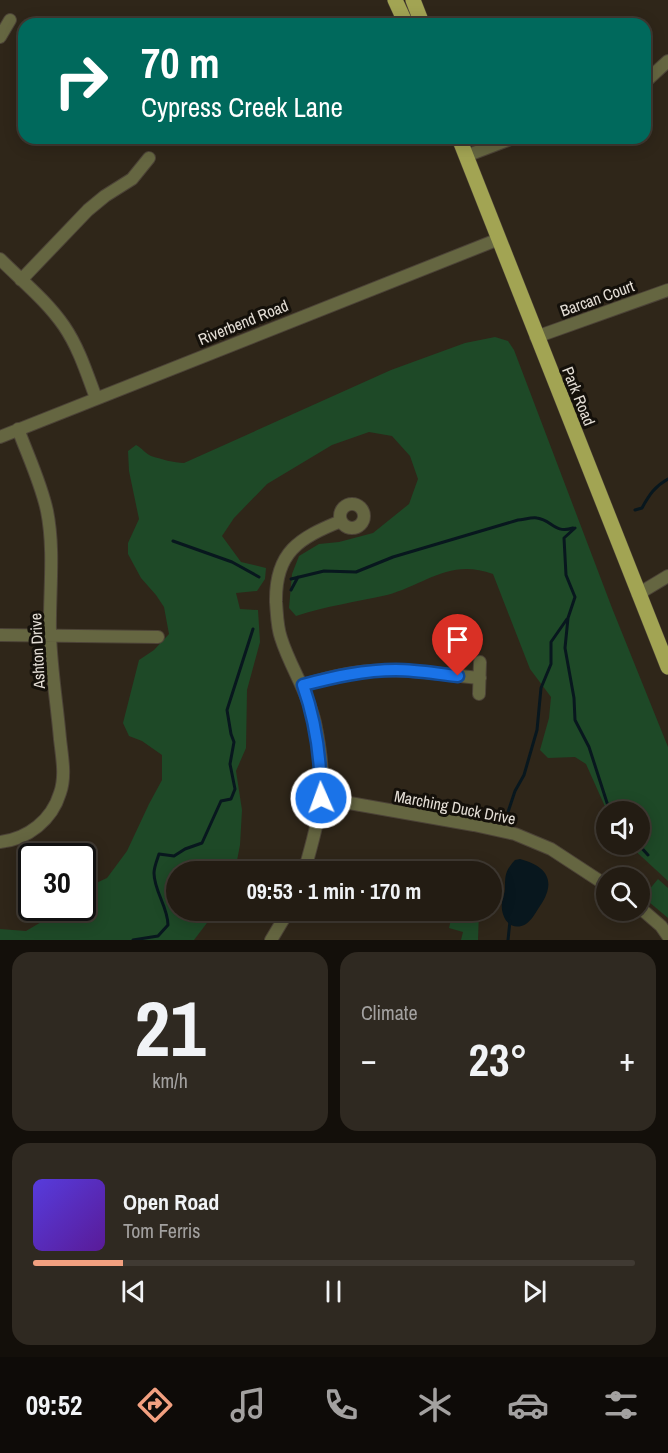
<!DOCTYPE html>
<html lang="en">
<head>
<meta charset="utf-8">
<style>
  body { margin:0; font-family:"Archivo Narrow",sans-serif; background:#2f2921; color:#f1f3f6; height:100vh; display:flex; flex-direction:column; font-size:22px; white-space:nowrap }
  * { box-sizing:border-box; margin:0 }
  p { font-size:20px; color:#a3a1a0 }
  .icon { flex:none; width:33px; height:33px; fill:none; stroke:currentColor; stroke-width:2; stroke-linecap:round; stroke-linejoin:round }
  .map { position:relative; height:940px; overflow:hidden }
  .side { display:flex; flex-direction:column; gap:12px; padding:12px; background:#130f0a; flex:1 }
  .side>* { flex:none }
  .guide { position:absolute; left:18px; top:18px; width:633px; height:126px; border-radius:18px; box-shadow:0 3px 15px #0003,0 0 0 2px #403a33; background:#00695c; color:#fff; overflow:hidden }
  .buttons { position:absolute; left:596px; top:801px; display:grid; gap:12px }
  .buttons a { display:grid; place-items:center; width:54px; height:54px; border-radius:50%; background:#231c13; box-shadow:0 3px 15px #0003,0 0 0 2px #403a33; font-size:30px }
  .speed { position:absolute; left:18px; top:843px; display:flex; gap:12px; font-size:30px; font-weight:700; text-align:center }
  .speed>* { display:grid; place-content:center; width:78px; height:78px; border-radius:50%; background:#231c13; box-shadow:0 3px 15px #0003,0 0 0 2px #403a33; line-height:1 }
  .speed .limit { border:3px solid #111; border-radius:9px; background:#fff; color:#111 }
  .pin { position:absolute; display:grid; place-items:center; width:51px; height:51px; color:#fff; margin:-62px -26px; border-radius:50% 50% 50% 0; rotate:-45deg; box-shadow:0 0 6px #0007 }
  .pin .icon { rotate:45deg }
  .me { position:absolute; width:66px; margin:-33px; rotate:358deg; stroke-linejoin:round; filter:drop-shadow(0 0 4px #0008) }
  .turn { display:flex; align-items:center; gap:21px; height:126px; padding:0 24px; font-size:27px }
  .turn .icon { width:78px; height:78px; stroke-width:2.5 }
  .turn b { display:block; font-size:42px; line-height:51px }
  .big { font-size:45px; font-weight:800; line-height:1.1 }
  .side .widget { flex:1; display:flex; flex-direction:column; justify-content:center; gap:9px; min-width:0; padding:0 21px; border-radius:18px; background:#2f2921 }
  .side .dial { align-items:center; gap:0 }
  .dial b { font-size:78px; line-height:1 }
  .song { display:flex; align-items:center; gap:18px }
  .cover { width:72px; height:72px; border-radius:9px; background:linear-gradient(135deg,hsl(250 70% 55%),hsl(270 70% 35%)) }
  .played { height:6px; border-radius:3px; background:linear-gradient(90deg,#f2a080 15%,#403a33 15%) }
  .keys { display:flex; justify-content:space-around; direction:ltr }
  .heat { display:flex; justify-content:space-between; align-items:center; font-size:33px; direction:ltr }
  .side .tiles { flex:1; display:grid; gap:12px; grid-template-columns:1fr 1fr }
  .widget:last-child { grid-column:span 2 }
  .trip { position:absolute; left:166px; top:861px; width:336px; height:60px; border-radius:30px; background:#231c13; box-shadow:0 3px 15px #0003,0 0 0 2px #403a33; font-weight:800; line-height:60px; text-align:center }
  .dock { display:flex; height:96px; justify-content:space-around; align-items:center; background:#0e0b08; color:#a3a1a0 }
  .dock .icon { width:42px; height:42px }
  .dock .selected { color:#f2a080 }
  .dock b { font-size:27px; color:#f1f3f6 }
  .map>svg:first-child { display:block }
  .green { fill:#1e4927 }
  .water { fill:#08171e }
  .lines { fill:none; stroke-linecap:round; stroke-linejoin:round }
  .stream { stroke:#08171e; stroke-width:3 }
  .minor-casing { stroke:#4c4337; stroke-width:14 }
  .major-casing { stroke:#4c4337; stroke-width:16 }
  .minor { stroke:#656641; stroke-width:12 }
  .major { stroke:#a2a453; stroke-width:15 }
  .route-casing { stroke:#114b97; stroke-width:15 }
  .route { stroke:#1a73e8; stroke-width:10 }
  .labels { text-anchor:middle; stroke-width:6; stroke-linejoin:round; paint-order:stroke }
  .street-label { font-size:16px; fill:#e4ded6; stroke:#14100a }
</style>
</head>
<body>
<div class="map">
<svg width="668" height="940" viewBox="0 0 668 940">
  <rect width="100%" height="100%" fill="#2f2619"/>
  <path class="green" d="M495 337 508 341 514 350 612 608 668 747V881L629 845 639 844V812L607 811 586 764 575 757 548 758 540 750 549 718 551 697 530 669 493 574C449 558 425 585 387 595 356 602 326 606 296 616L289 608 292 574 299 556 319 544 339 542 373 533 409 504 418 479 410 456 392 436 369 432 332 445 267 484 234 518 222 536 241 562 266 568 265 579 257 591 236 593 240 609 258 610 260 642 247 690 246 748 236 771 242 810 240 845 235 871 177 872V910L216 911 194 940H0V929L26 931 65 908H82L83 889 107 878 127 851 149 804 162 780V755L142 741 129 736 123 723 139 660 154 650 169 634 164 607 156 595 141 578 128 554V543L139 519 129 471 128 451 136 445C142 448 146 454 151 456 161 459 174 463 184 463L391 370 465 343Z
    M658 879 668 888V918L643 897Z
    M453 911H479L478 940H461L463 932 449 928Z"/>
  <path class="water" d="M520 859C547 866 557 881 540 906 536 912 532 920 526 924 510 933 500 917 502 902 502 898 505 893 505 889 505 875 505 871 515 860Z"/>
  <g class="lines">
    <path class="stream" d="M635 510 642 508C649 495 655 486 668 479
      M575 528 564 538 566 575 575 597 568 618 565 648 574 698 575 720 589 747 610 812
      M173 541 232 562 259 577
      M291 579 324 571 356 572 393 557 518 520C523 520 531 517 537 518 552 520 554 534 573 528
      M291 590 298 577
      M508 812 515 791 524 775 537 730 541 688 551 664V642L567 619
      M638 844 648 855
      M133 940 158 936 168 925C168 907 154 891 154 873 154 867 157 860 159 854L174 856 185 849 202 843 221 801 231 799 235 789 230 764 234 742 231 734 227 710 253 629
      M508 940 510 921"/>
    <g class="minor-casing">
      <path id="minor" d="M0 37 10 20
        M645 82 668 61
        M466 156 513 138
        M0 259C22 281 47 301 64 326 79 348 87 374 96 398
        M21 280 88 210 105 196 132 179 149 158
        M536 337 668 290
        M0 437 499 239
        M340 516a12 12 0 1 1 24 0a12 12 0 1 1-24 0Z
        M638 594 668 576
        M0 635 158 637
        M303 685C325 679 348 672 372 671 408 668 444 675 480 678
        M479 694 480 662
        M321 798 474 825 515 834 551 849 606 885
        M0 842C28 839 52 820 60 793 66 776 62 757 60 739 57 704 51 669 50 634 49 594 55 551 47 511 41 483 28 456 18 429
        M304 872C311 848 318 824 321 800 324 776 320 747 315 723 308 692 290 667 281 638 277 627 277 614 276 602 275 552 299 538 341 521
        M639 907 661 926 668 936
        M271 940 289 910"/>
    </g>
    <g class="major-casing">
      <path id="major" d="M395 0 406 24
        M413 0 420 18V24
        M459 138 668 667"/>
    </g>
    <use href="#minor" class="minor"/>
    <use href="#major" class="major"/>
  </g>
  <g class="lines">
    <g class="route-casing">
      <path id="route" d="M321 798C321 759 316 722 303 685 334 677 364 670 396 670 417 670 438 674 458 676"/>
    </g>
    <use href="#route" class="route"/>
  </g>
  <g class="labels">
    <g class="street-label">
      <text transform="translate(597 298) rotate(-20)" y="6">Barcan Court</text>
      <text transform="translate(243 322) rotate(-22)" y="6">Riverbend Road</text>
      <text transform="translate(579 396) rotate(68)" y="6">Park Road</text>
      <text transform="translate(37 651) rotate(-93)" y="6">Ashton Drive</text>
      <text transform="translate(455 807) rotate(11)" y="6">Marching Duck Drive</text>
    </g>
  </g>
</svg>
<div class="buttons">
<a><svg class="icon" aria-label="sound" viewBox="0 0 24 24"><path d="M4 9h4l5-4v14l-5-4H4zM17 9q2 3 0 6"/></svg></a>
<a><svg class="icon" aria-label="search" viewBox="0 0 24 24"><circle cx="10" cy="10" r="6"/><path d="M15 15l6 6"/></svg></a>
</div>
<div class="speed"><div class="limit">30</div></div>
<div class="pin" style="left:458px;top:676px;background:#d93025"><svg class="icon" aria-label="arrive" viewBox="0 0 24 24"><path d="M6 21V4h12l-3 4 3 4H6"/></svg></div>
<svg class="me" style="left:321px;top:798px" viewBox="-20 -20 40 40"><circle r="17" fill="#1a73e8" stroke="#fff" stroke-width="3"/><path d="M0-11L8 9 0 5-8 9z" fill="#fff"/></svg>
<div class="trip">09:53 · 1 min · 170 m</div>
<div class="guide">
<div class="turn"><svg class="icon" aria-label="right" viewBox="0 0 24 24"><path d="M7 20v-9h11M14 6l5 5-5 5"/></svg><div><b>70 m</b>Cypress Creek Lane</div></div>
</div>
</div>
<section class="side">
<div class="tiles">
<div class="widget dial"><b>21</b><p>km/h</p></div>
<div class="widget"><p>Climate</p>
<div class="heat"><a>−</a><b class="big">23°</b><a>+</a></div>
</div>
<div class="widget">
<div class="song"><i class="cover"></i><div><b>Open Road</b><p>Tom Ferris</p></div></div>
<div class="played"></div>
<div class="keys"><svg class="icon" aria-label="previous" viewBox="0 0 24 24"><path d="M18 5L8 12l10 7zM5 5v14"/></svg><svg class="icon" aria-label="pause" viewBox="0 0 24 24"><path d="M8 5v14M16 5v14"/></svg><svg class="icon" aria-label="next" viewBox="0 0 24 24"><path d="M6 5l10 7-10 7zM19 5v14"/></svg></div>
</div>
</div>
</section>
<nav class="dock">
<b>09:52</b>
<svg class="icon selected" aria-label="directions" viewBox="0 0 24 24"><path d="M12 3l9 9-9 9-9-9zM9 14v-3h6M13 9l2 2-2 2"/></svg>
<svg class="icon" aria-label="music" viewBox="0 0 24 24"><path d="M9 18V5l10-2v13"/><circle cx="6" cy="18" r="3"/><circle cx="16" cy="16" r="3"/></svg>
<svg class="icon" aria-label="phone" viewBox="0 0 24 24"><path d="M5 4h4l2 5-3 2q2 4 5 5l2-3 5 2v4C11 20 4 13 5 4z"/></svg>
<svg class="icon" aria-label="climate" viewBox="0 0 24 24"><path d="M12 3v18M4 7l16 10M4 17L20 7"/></svg>
<svg class="icon" aria-label="car" viewBox="0 0 24 24"><path d="M5 17H2v-5l4-1 3-4h7l3 4 3 1v5h-3M9 17h6M6 11h13"/><circle cx="7" cy="17" r="2"/><circle cx="17" cy="17" r="2"/></svg>
<svg class="icon" aria-label="filters" viewBox="0 0 24 24"><path d="M4 7h16M4 17h16"/><circle cx="9" cy="7" r="2"/><circle cx="15" cy="17" r="2"/></svg>
</nav>
</body>
</html>
